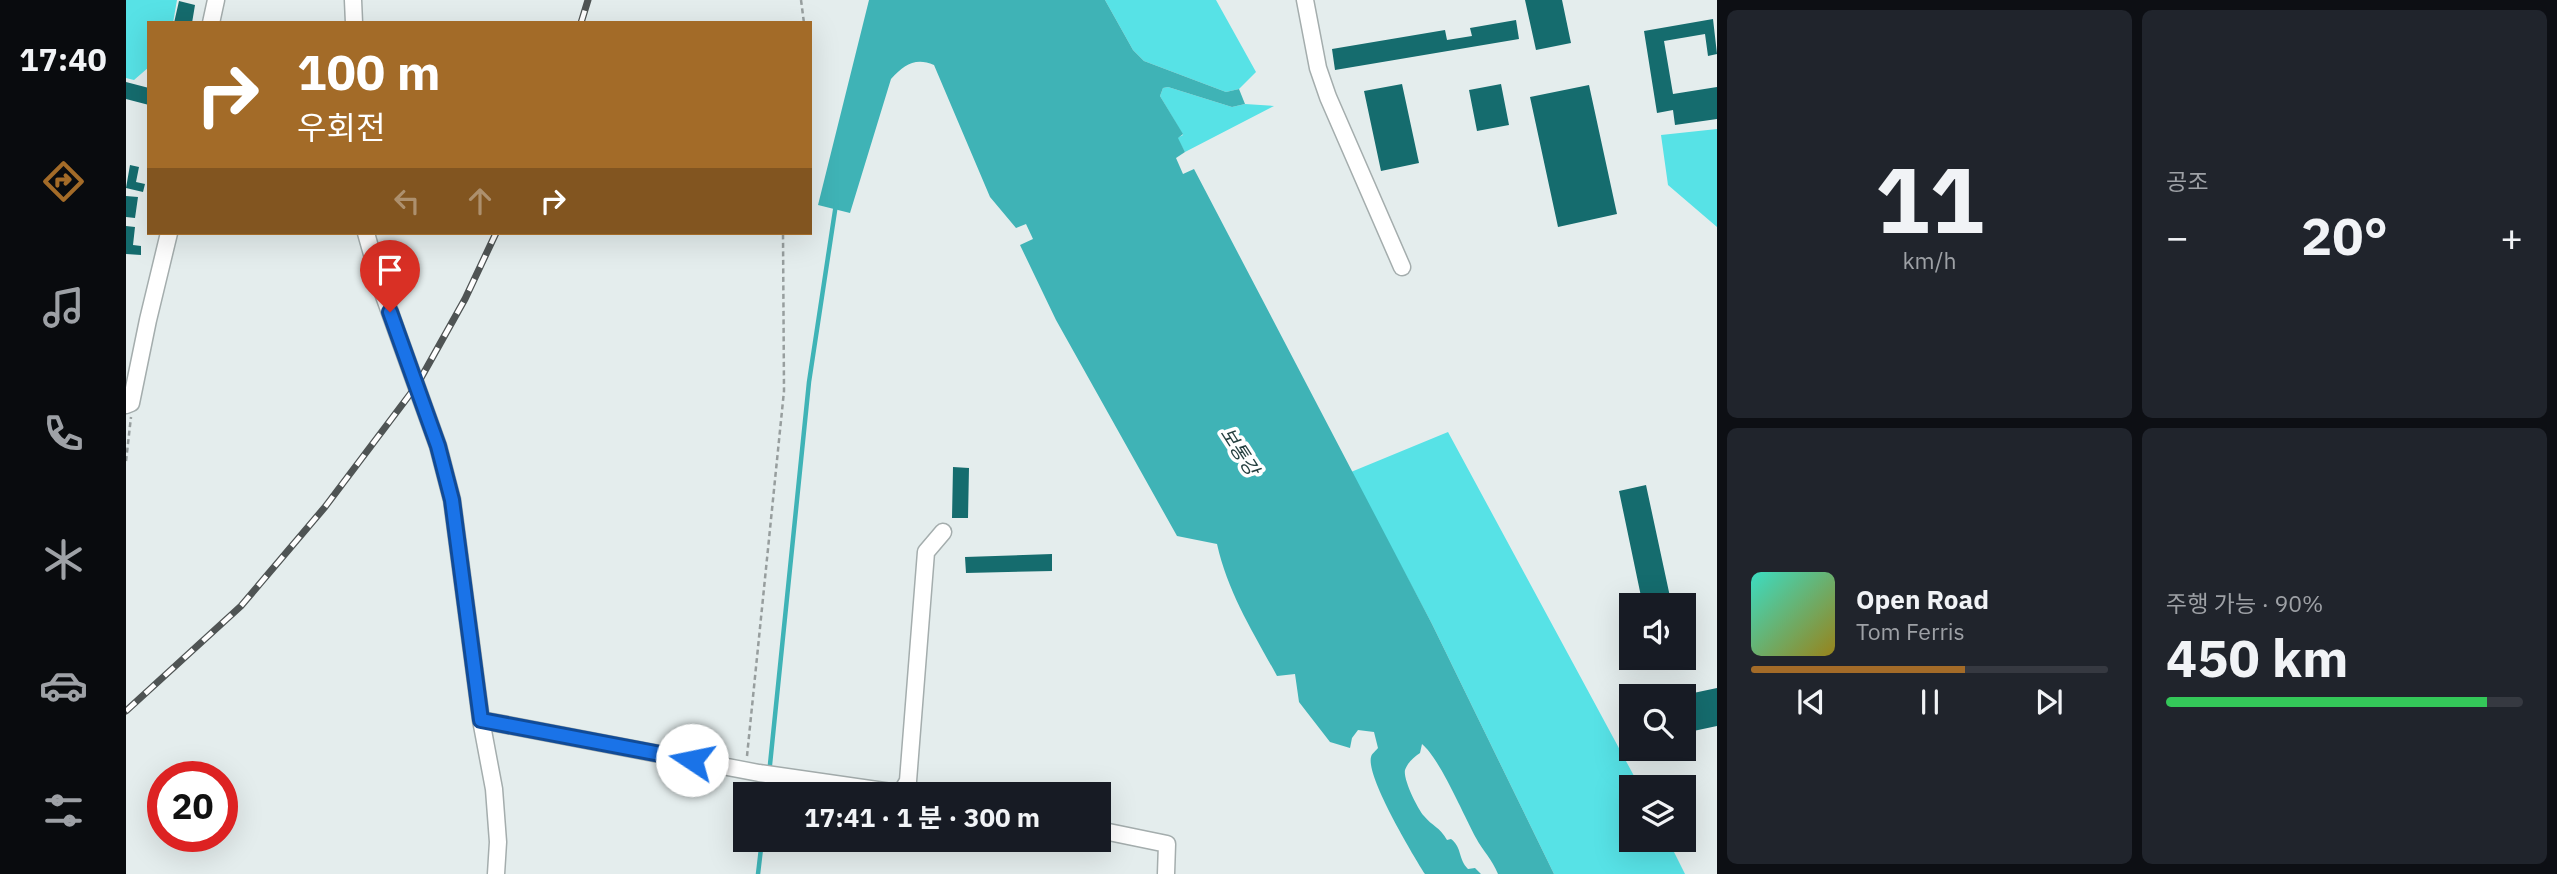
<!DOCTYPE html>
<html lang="ko">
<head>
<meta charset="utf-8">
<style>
  body { margin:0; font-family:"IBM Plex Sans","Noto Sans KR",sans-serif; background:#20242c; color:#f1f3f6; height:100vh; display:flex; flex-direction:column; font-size:26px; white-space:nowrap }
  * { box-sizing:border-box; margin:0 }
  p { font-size:23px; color:#9ea1a6 }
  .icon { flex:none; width:38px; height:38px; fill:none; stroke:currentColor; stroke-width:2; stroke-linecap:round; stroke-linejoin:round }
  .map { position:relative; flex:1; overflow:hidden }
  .panel { display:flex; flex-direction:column; gap:10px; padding:10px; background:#0d0f14; width:840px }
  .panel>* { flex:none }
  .guide { position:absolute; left:21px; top:21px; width:665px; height:214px; border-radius:0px; box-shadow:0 7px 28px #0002; background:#a36b28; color:#fff; overflow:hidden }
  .tools { position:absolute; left:1493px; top:593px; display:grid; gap:14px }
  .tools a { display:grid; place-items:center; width:77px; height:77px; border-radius:0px; background:#171b24; box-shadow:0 7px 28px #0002; font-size:35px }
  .speed { position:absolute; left:21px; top:761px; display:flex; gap:14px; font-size:35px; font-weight:700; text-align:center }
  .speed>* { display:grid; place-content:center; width:91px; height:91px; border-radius:50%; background:#171b24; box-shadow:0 7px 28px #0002; line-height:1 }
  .speed .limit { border:10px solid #d22; background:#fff; color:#111 }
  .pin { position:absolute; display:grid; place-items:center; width:60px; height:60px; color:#fff; margin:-72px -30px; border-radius:50% 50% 50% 0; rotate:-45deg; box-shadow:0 0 7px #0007 }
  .pin .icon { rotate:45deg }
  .me { position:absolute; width:77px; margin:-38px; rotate:281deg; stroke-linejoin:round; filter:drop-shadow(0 0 5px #0008) }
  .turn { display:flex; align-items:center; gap:24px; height:147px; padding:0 35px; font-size:32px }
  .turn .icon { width:91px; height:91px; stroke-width:2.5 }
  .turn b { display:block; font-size:49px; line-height:60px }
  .lanes { display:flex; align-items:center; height:66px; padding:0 35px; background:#0003; justify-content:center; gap:35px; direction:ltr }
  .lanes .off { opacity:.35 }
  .big { font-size:52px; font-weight:700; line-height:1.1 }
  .panel .tile { flex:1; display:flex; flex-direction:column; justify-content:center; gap:10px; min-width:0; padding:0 24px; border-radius:10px; background:#20242c }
  .panel .dial { align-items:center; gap:0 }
  .dial b { font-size:91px; line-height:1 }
  .song { display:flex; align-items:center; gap:21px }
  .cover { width:84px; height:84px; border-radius:10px; background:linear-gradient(135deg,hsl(170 70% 55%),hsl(50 70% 35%)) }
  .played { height:7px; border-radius:4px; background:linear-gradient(90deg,#a36b28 60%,#363941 60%) }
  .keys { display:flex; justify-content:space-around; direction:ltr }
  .heat { display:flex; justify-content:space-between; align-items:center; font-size:38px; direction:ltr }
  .charge { height:10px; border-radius:5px; background:linear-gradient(90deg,#34c759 90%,#363941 0) }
  .panel .tiles { flex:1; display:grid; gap:10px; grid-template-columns:repeat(2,1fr) }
  .trip { position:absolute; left:607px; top:782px; width:378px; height:70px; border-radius:0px; background:#171b24; box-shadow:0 7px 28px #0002; font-weight:700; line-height:70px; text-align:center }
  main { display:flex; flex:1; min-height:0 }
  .tab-bar { display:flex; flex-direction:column; width:126px; justify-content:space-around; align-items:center; background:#090b0e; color:#9ea1a6 }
  .tab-bar .icon { width:49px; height:49px }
  .tab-bar .selected { color:#a36b28 }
  .tab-bar b { font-size:32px; color:#f1f3f6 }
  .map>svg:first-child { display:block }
  .green { fill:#57e2e6 }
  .water { fill:#3fb3b6 }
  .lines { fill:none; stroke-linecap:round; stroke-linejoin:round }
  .stream { stroke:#3fb3b6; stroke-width:4.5 }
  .building { fill:#156c6e }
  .minor-casing { stroke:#a4adad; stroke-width:19 }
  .path { stroke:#979e9e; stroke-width:2.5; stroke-dasharray:5 3.5; stroke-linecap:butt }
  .minor { stroke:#fff; stroke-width:16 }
  .rail-casing { stroke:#4f5454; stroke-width:7 }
  .rail { stroke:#fff; stroke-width:4.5; stroke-dasharray:13; stroke-linecap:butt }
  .route-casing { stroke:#114b97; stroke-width:18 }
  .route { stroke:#1a73e8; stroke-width:12 }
  .labels { text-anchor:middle; stroke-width:7; stroke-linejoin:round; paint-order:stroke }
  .water-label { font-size:19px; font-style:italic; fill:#264040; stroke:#fff }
</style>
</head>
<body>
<main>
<nav class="tab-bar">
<b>17:40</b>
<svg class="icon selected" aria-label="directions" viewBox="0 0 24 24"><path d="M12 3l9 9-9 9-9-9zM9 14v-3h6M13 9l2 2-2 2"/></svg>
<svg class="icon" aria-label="music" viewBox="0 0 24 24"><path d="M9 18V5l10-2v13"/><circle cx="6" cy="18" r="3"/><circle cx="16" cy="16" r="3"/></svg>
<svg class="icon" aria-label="phone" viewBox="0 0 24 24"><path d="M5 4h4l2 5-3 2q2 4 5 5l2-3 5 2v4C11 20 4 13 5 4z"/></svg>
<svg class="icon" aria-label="climate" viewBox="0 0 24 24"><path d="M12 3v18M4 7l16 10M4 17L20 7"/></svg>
<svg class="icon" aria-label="car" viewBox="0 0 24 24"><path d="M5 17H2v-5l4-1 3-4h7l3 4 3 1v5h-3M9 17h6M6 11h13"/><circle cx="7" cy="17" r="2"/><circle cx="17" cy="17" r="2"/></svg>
<svg class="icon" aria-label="filters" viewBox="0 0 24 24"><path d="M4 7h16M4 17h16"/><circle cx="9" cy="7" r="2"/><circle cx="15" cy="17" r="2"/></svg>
</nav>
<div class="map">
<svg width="1591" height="874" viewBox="0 0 1591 874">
  <rect width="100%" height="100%" fill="#e4eded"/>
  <path class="green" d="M0 0H51L47 23H23V67L8 80 0 78Z
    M979 0H1090L1130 72 1113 89 1100 92 1018 61 1007 50Z
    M1042 87 1106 107 1119 104 1148 106 1059 152 1051 138 1057 135 1034 96 1037 88Z
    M1591 129V227L1542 185 1535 135Z
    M1322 432 1514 787 1505 788V840H1542L1559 874H1428L1306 624 1225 472Z"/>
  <path class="water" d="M743 0H979L1007 50 1018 61 1100 92 1113 89 1119 104 1106 107 1042 87 1037 88 1034 96 1057 134 1052 138 1059 152 1050 158 1057 174 1068 169 1306 624 1428 874H1372C1366 859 1357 851 1350 838 1337 814 1314 759 1296 744L1294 753C1287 758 1282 762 1279 770 1277 779 1291 808 1298 816 1306 826 1314 827 1321 840L1325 839C1336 847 1332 859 1342 869L1349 868 1355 874H1299C1287 855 1240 777 1245 757 1246 753 1250 751 1252 748L1248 732 1232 730 1226 738 1224 748 1204 742 1173 702 1169 674 1151 676C1127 632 1102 593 1091 544L1051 536 930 320 894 245 907 239 900 224 890 228 864 197 808 65C789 57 778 65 765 79L724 213 692 205Z"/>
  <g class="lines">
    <path class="stream" d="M641 794 683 382 710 204
      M632 874 636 840"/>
  </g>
  <path class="building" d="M1399 0H1436L1445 43 1410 50Z
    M53 1 69 5 66 23H48Z
    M1587 19 1591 54 1582 56 1579 34 1538 41 1547 94 1591 87V119L1549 125 1547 110 1531 113 1518 31Z
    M1390 20 1393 39 1209 70 1206 49 1319 30 1321 40 1346 36 1344 28Z
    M0 82 23 88V105L0 99Z
    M1276 84 1293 163 1255 171 1238 91Z
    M1375 84 1383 125 1351 131 1343 90Z
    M1463 85 1491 214 1432 227 1404 97Z
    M4 165 13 167 10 182 19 184 17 192 0 188Z
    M0 196 12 197 9 218 0 217Z
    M0 226 9 227 7 245 15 246V255L0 254Z
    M827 467 843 468 842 518H826Z
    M1520 485 1546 606H1517L1493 491Z
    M926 554V571L840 573 839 557Z
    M1591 688V726L1558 733V695Z"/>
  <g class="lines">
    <g class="minor-casing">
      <path id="minor" d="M227 0 228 23
        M1179 0 1192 68 1202 97 1276 267
        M85 23 90 0
        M240 233 257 293 312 446 326 500 355 720 368 789 372 842 370 874
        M0 405 5 403 22 320 43 233
        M355 720 633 773 765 792 776 791 782 781 800 552 817 532
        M776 791 794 794
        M973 830 1041 844 1040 874"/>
    </g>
    <path class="path" d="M675 0 678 23
      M0 461 5 417
      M621 756 658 391 657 233"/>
    <use href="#minor" class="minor"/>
    <g class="rail-casing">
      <path id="rail" d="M455 23 462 0
        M0 711 115 606 199 507 291 385 339 299 370 233"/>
    </g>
    <use href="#rail" class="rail"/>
  </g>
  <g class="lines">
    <g class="route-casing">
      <path id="route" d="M264 312 312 446 326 500 355 720 566 760"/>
    </g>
    <use href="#route" class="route"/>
  </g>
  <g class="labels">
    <g class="water-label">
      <text transform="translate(1114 451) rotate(57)" y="7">보통강</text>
    </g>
  </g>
</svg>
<div class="tools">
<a><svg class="icon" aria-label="sound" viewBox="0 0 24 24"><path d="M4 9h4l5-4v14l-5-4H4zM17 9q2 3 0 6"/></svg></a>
<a><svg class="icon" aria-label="search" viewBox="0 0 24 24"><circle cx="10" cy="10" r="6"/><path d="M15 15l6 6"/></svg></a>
<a><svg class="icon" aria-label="layers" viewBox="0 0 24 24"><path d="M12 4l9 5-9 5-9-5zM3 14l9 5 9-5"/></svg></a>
</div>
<div class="speed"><div class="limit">20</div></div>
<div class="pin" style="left:264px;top:312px;background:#d93025"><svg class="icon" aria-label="arrive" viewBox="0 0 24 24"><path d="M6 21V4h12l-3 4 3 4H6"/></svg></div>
<svg class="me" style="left:566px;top:760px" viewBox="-20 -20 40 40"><circle r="19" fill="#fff"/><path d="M0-13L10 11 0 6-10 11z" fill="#1a73e8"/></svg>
<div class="trip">17:41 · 1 분 · 300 m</div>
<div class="guide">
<div class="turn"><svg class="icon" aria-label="right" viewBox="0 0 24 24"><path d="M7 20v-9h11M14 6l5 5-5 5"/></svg><div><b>100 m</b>우회전</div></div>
<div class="lanes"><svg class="icon off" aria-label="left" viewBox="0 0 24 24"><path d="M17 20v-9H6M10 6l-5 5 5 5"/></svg><svg class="icon off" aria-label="ahead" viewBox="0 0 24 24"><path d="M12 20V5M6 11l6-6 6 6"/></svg><svg class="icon" aria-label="right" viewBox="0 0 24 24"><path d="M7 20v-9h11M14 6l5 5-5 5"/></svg></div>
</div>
</div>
<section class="panel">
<div class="tiles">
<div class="tile dial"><b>11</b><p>km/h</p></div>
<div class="tile"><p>공조</p>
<div class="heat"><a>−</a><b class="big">20°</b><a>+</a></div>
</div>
<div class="tile">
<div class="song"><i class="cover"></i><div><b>Open Road</b><p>Tom Ferris</p></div></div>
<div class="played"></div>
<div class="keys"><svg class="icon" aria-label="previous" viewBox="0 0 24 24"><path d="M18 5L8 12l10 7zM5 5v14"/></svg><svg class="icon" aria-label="pause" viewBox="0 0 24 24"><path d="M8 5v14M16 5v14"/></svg><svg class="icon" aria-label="next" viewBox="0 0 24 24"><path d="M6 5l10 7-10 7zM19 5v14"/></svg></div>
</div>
<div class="tile"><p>주행 가능 · 90%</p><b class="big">450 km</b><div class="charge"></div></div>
</div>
</section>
</main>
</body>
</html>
